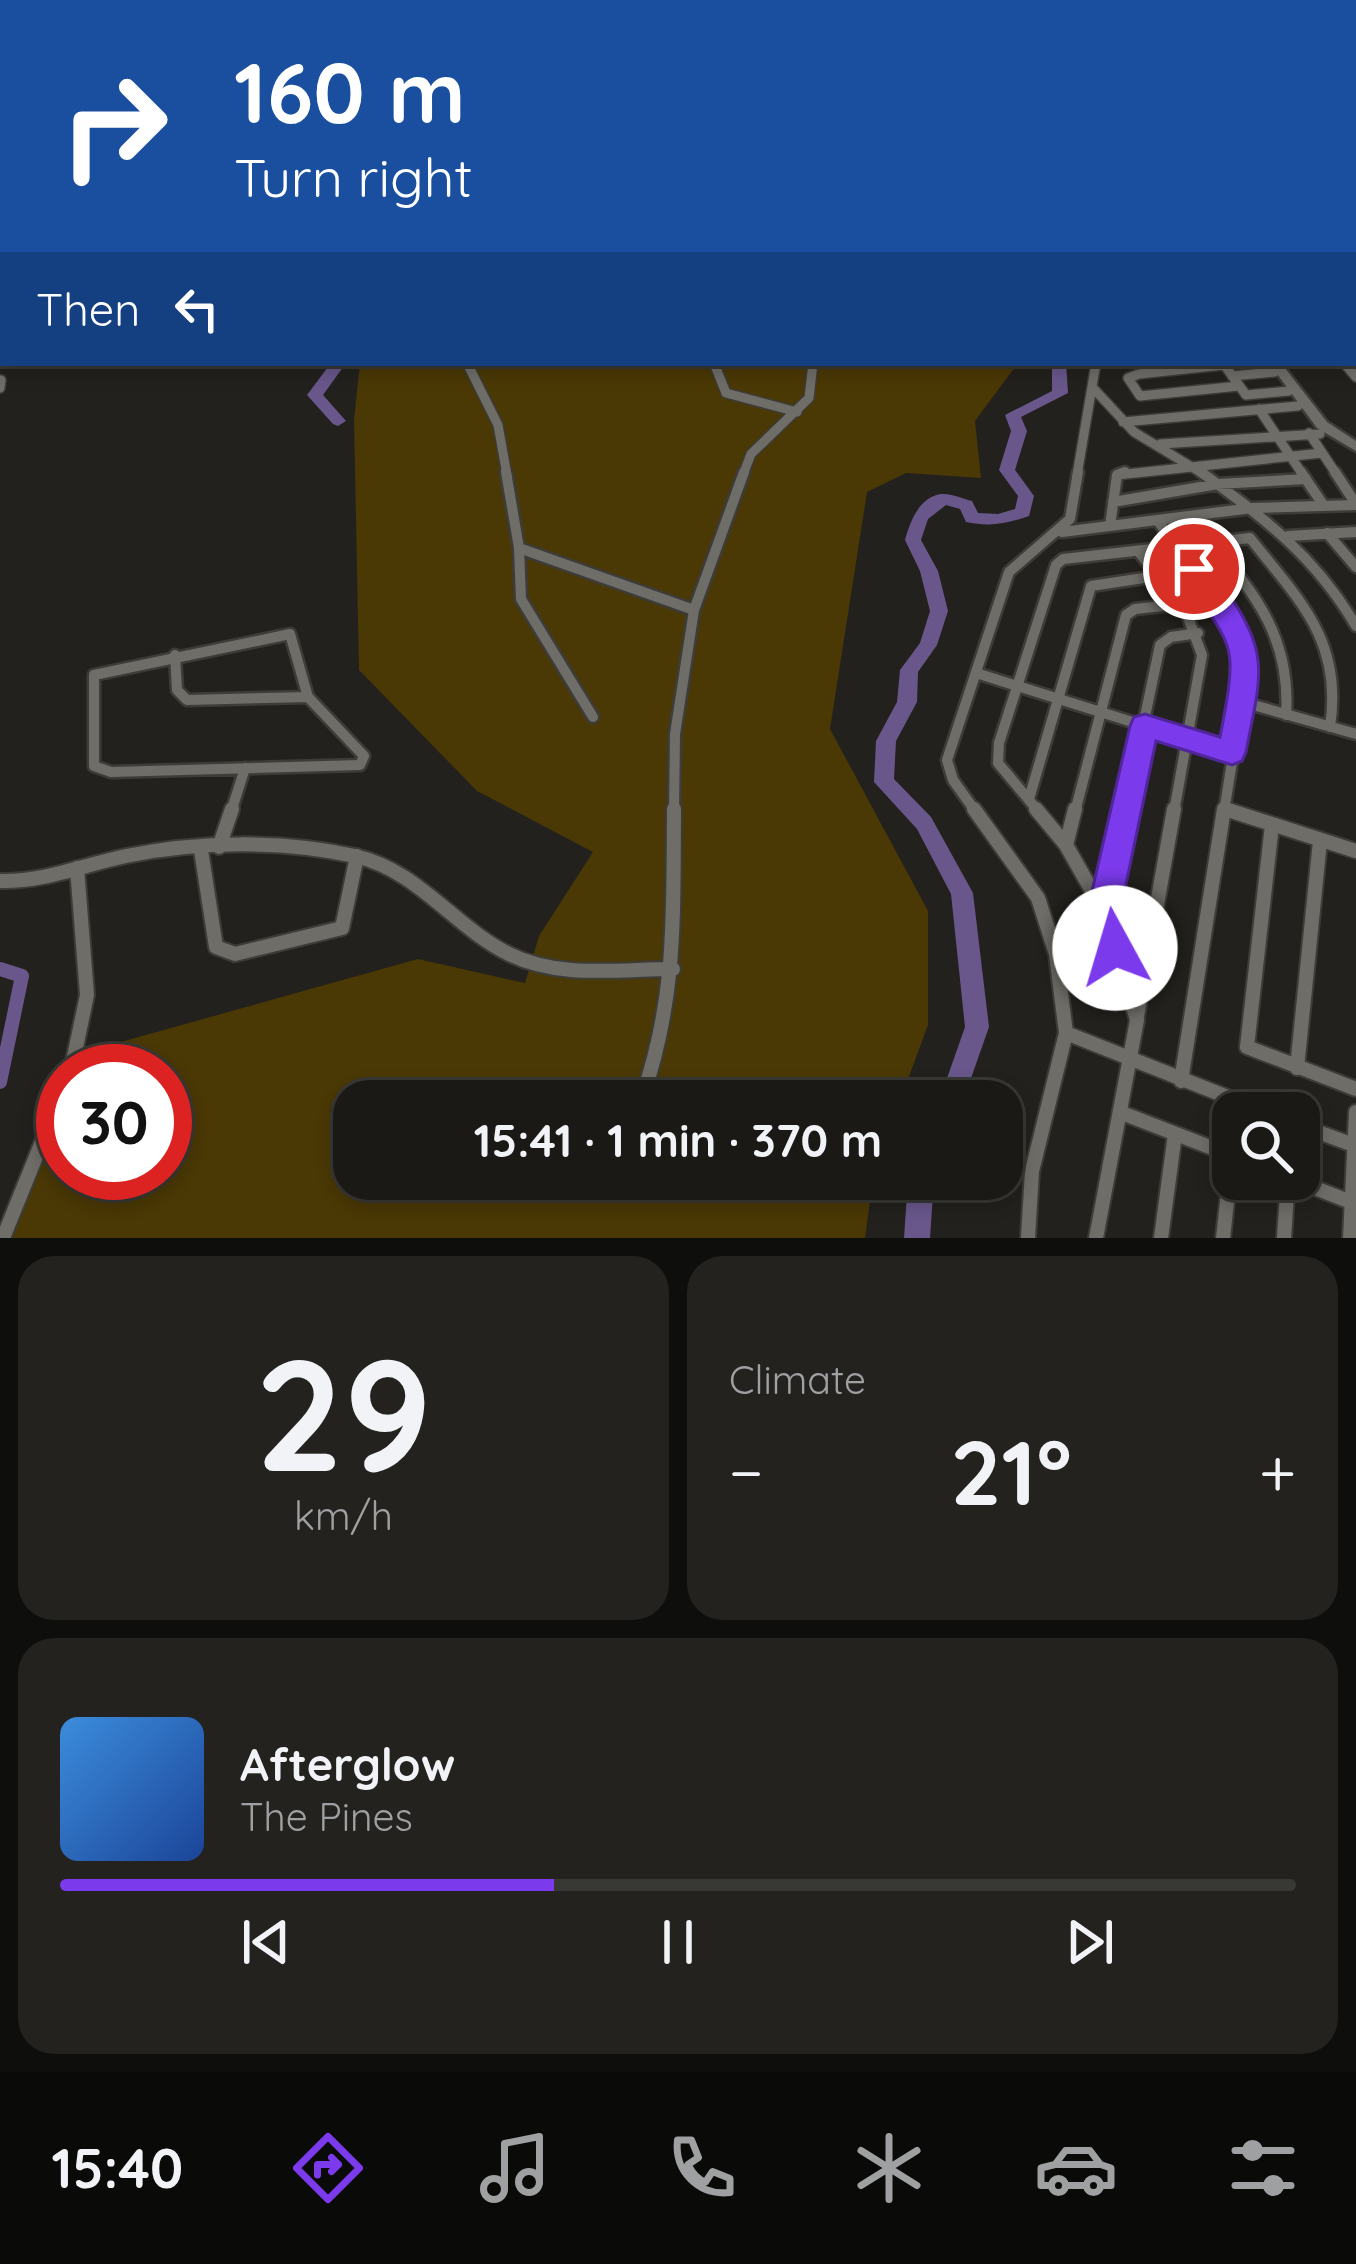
<!DOCTYPE html>
<html lang="en">
<head>
<meta charset="utf-8">
<style>
  body { margin:0; font-family:Quicksand,sans-serif; background:#23221f; color:#f1f3f6; height:100vh; display:flex; flex-direction:column; font-size:45px; white-space:nowrap }
  * { box-sizing:border-box; margin:0 }
  p { font-size:39px; color:#9fa0a1 }
  .icon { flex:none; width:66px; height:66px; fill:none; stroke:currentColor; stroke-width:2; stroke-linecap:round; stroke-linejoin:round }
  .map { position:relative; height:1238px; overflow:hidden }
  .drawer { display:flex; flex-direction:column; gap:18px; padding:18px; background:#0e0e0c; flex:1 }
  .drawer>* { flex:none }
  .banner { position:absolute; left:0px; top:0px; width:1356px; height:366px; box-shadow:0 6px 18px #0003,0 0 0 3px #383835; background:#1a4fa0; color:#fff; overflow:hidden }
  .fabs { position:absolute; left:1212px; top:1092px; display:grid; gap:24px }
  .fabs a { display:grid; place-items:center; width:108px; height:108px; border-radius:24px; background:#1a1916; box-shadow:0 6px 18px #0003,0 0 0 3px #383835; font-size:60px }
  .speed { position:absolute; left:36px; top:1044px; display:flex; gap:24px; font-size:60px; font-weight:700; text-align:center }
  .speed>* { display:grid; place-content:center; width:156px; height:156px; border-radius:50%; background:#1a1916; box-shadow:0 6px 18px #0003,0 0 0 3px #383835; line-height:1 }
  .speed .limit { border:18px solid #d22; background:#fff; color:#111 }
  .pin { position:absolute; display:grid; place-items:center; width:102px; height:102px; color:#fff; margin:-51px; border:6px solid #fff; border-radius:50%; box-shadow:0 3px 12px #0007 }
  .me { position:absolute; width:132px; margin:-66px; rotate:354deg; stroke-linejoin:round; filter:drop-shadow(0 0 9px #0008) }
  .turn { display:flex; align-items:center; gap:42px; height:252px; padding:0 36px; font-size:54px }
  .turn .icon { width:156px; height:156px; stroke-width:2.5 }
  .turn b { display:block; font-size:84px; line-height:102px }
  .then { display:flex; align-items:center; height:114px; padding:0 36px; background:#0003; gap:24px; font-size:45px }
  .big { font-size:90px; font-weight:700; line-height:1.1 }
  .drawer .widget { flex:1; display:flex; flex-direction:column; justify-content:center; gap:18px; min-width:0; padding:0 42px; border-radius:36px; background:#23221f }
  .drawer .dial { align-items:center; gap:0 }
  .dial b { font-size:156px; line-height:1 }
  .song { display:flex; align-items:center; gap:36px }
  .cover { width:144px; height:144px; border-radius:18px; background:linear-gradient(135deg,hsl(210 70% 55%),hsl(220 70% 35%)) }
  .played { height:12px; border-radius:6px; background:linear-gradient(90deg,#7c3aed 40%,#383835 40%) }
  .keys { display:flex; justify-content:space-around; direction:ltr }
  .heat { display:flex; justify-content:space-between; align-items:center; font-size:66px; direction:ltr }
  .drawer .tiles { flex:1; display:grid; gap:18px; grid-template-columns:1fr 1fr }
  .widget:last-child { grid-column:span 2 }
  .trip { position:absolute; left:333px; top:1080px; width:690px; height:120px; border-radius:36px; background:#1a1916; box-shadow:0 6px 18px #0003,0 0 0 3px #383835; font-weight:700; line-height:120px; text-align:center }
  .menu { display:flex; height:192px; justify-content:space-around; align-items:center; background:#0a0a09; color:#9fa0a1 }
  .menu .icon { width:84px; height:84px }
  .menu .selected { color:#7c3aed }
  .menu b { font-size:54px; color:#f1f3f6 }
  .map>svg:first-child { display:block }
  .green { fill:#4a3805 }
  .lines { fill:none; stroke-linecap:round; stroke-linejoin:round }
  .canal-far1 { stroke:#69578c; stroke-width:6 }
  .canal { stroke:#69578c; stroke-width:14 }
  .river { fill:#69578c; fill-rule:evenodd }
  .minor-far2-casing { stroke:#3d3c39; stroke-width:12 }
  .minor-far1-casing { stroke:#3d3c39; stroke-width:15 }
  .minor-casing { stroke:#3d3c39; stroke-width:18 }
  .tertiary-casing { stroke:#3d3c39; stroke-width:10 }
  .secondary-casing { stroke:#3d3c39; stroke-width:5 }
  .minor-far2 { stroke:#6f6d68; stroke-width:9 }
  .minor-far1 { stroke:#6f6d68; stroke-width:10 }
  .minor { stroke:#6f6d68; stroke-width:14 }
  .tertiary { stroke:#6f6d68; stroke-width:8 }
  .secondary { fill:#6f6d68; fill-rule:evenodd }
  .route { fill:#7c3aed; stroke:#51269a; stroke-width:3 }
</style>
</head>
<body>
<div class="map">
<svg width="1356" height="1238" viewBox="0 0 1356 1238">
  <rect width="100%" height="100%" fill="#23211d"/>
  <path class="green" d="M360 363H1018L975 421 981 478 906 473 867 492 830 729 928 911V1025L900 1101H354V1179H873L865 1238H12L63 1109V1173H165V1071H78L85 1052 418 959 525 983 539 936 593 852 477 791 359 670 354 420Z"/>
  <g class="lines">
    <path class="canal-far1" d="M421 0 431 3"/>
    <path class="canal" d="M0 969 22 976 0 1082"/>
    <path class="river" d="M745 0H763L768 3H750Z
      M331 363H346L323 395 346 421 338 426 333 424 307 395Z
      M1052 363H1066L1068 393 1021 417 1027 431 1015 470 1034 496 1029 516C1006 524 990 527 966 522L960 509 946 505 928 519 921 540 938 571 948 611 937 645 918 672 917 702 896 741 894 779 931 817 973 893 989 1027 963 1101H939L965 1027 951 894 917 829 874 782 876 741 897 702 900 670 920 643 930 611 920 571 905 540C910 522 919 497 941 494 950 493 964 499 972 501L978 513 998 514 1015 509 1018 496 999 470 1011 431 1005 415 1052 391Z
      M908 1179H934L930 1238H904Z"/>
    <g class="minor-far2-casing">
      <path id="minor-far2" d="M467 363 498 425 507 475
        M714 363 726 393 797 412
        M1223 363 1246 395 1289 391
        M1344 363 1356 377
        M1139 374 1128 378 1140 396 1239 386
        M1139 374 1224 365
        M1232 376 1275 372
        M0 388 1 380
        M1094 389 1134 432 1205 475
        M1259 409 1303 475
        M1123 422 1298 406
        M1309 433 1337 475
        M1160 444 1320 434
        M743 475 751 454 809 398 813 363
        M1077 475 1096 363
        M1117 475 1322 453"/>
    </g>
    <g class="minor-far1-casing">
      <path id="minor-far1" d="M506 472 519 548 521 599 593 717
        M1201 472C1265 519 1315 556 1356 626
        M1301 472 1324 506
        M1335 472 1356 504
        M1113 502 1218 484 1306 479
        M1158 521 1245 648 1247 668 1224 812
        M1110 526 1117 475 1125 472
        M1062 532 1252 508 1356 505
        M1327 533 1356 567
        M1288 536 1356 532
        M1211 542C1258 596 1291 641 1286 715
        M519 548 694 610
        M1138 551 1186 612 1202 655 1174 812
        M290 634 308 697 364 756 360 765 111 772 94 766V675Z
        M175 655 177 690 187 700 308 697
        M976 673 1231 753
        M1239 701 1356 734
        M1029 799 1091 586 1157 576
        M1225 809 1234 812
        M231 812 245 768
        M674 812 675 734 694 610 744 472
        M976 812 953 780 947 760 1009 572 1070 519 1078 472
        M1039 812 998 763 999 743 1056 565 1063 559 1250 538C1300 601 1343 641 1330 727
        M1075 812 1126 615 1135 609 1181 604
        M1125 812 1160 645 1171 637 1198 633"/>
    </g>
    <g class="minor-casing">
      <path id="minor" d="M974 809 1038 898 1056 954 1066 1033 1032 1171 1028 1238
        M1036 809 1066 845 1104 912 1137 1020 1096 1238
        M1225 809 1356 851
        M1272 825 1247 1047 1356 1089
        M1066 845 1075 809
        M219 847 232 809
        M201 850 216 947 235 954 342 928 357 856
        M0 881C44 882 83 865 126 856 199 841 282 840 355 856 418 870 454 927 509 954 559 979 620 969 673 969
        M1104 912 1126 809
        M1137 1016 1174 809
        M1066 1033 1268 1113
        M1297 1068 1320 841
        M71 1071 87 995 77 868
        M1181 1081 1224 809
        M642 1098C677 996 673 915 674 809
        M1122 1113 1233 1156
        M1299 1125 1356 1146
        M1292 1179 1356 1204
        M3 1238 63 1090
        M1161 1238 1175 1134
        M1223 1238 1232 1156
        M1284 1238 1288 1179
        M1350 1238 1356 1112"/>
    </g>
    <g class="tertiary-casing">
      <path id="tertiary" d="M774 0 786 3
        M493 3 497 0"/>
    </g>
    <g class="secondary-casing">
      <path id="secondary" d="M89 0H97L96 3H88Z
        M185 0H222L232 3H196Z
        M246 0H282L292 3H256Z
        M1063 0H1082L1075 3H1056Z
        M3 322V330L0 331V323Z
        M1269 363H1281L1327 422 1356 441V451L1317 428Z"/>
    </g>
    <use href="#minor-far2" class="minor-far2"/>
    <use href="#minor-far1" class="minor-far1"/>
    <use href="#minor" class="minor"/>
    <use href="#tertiary" class="tertiary"/>
    <use href="#secondary" class="secondary"/>
  </g>
  <path class="route" d="M1194 560C1208 564 1218 580 1227 592 1273 655 1259 682 1246 752L1242 761 1232 765 1156 741 1120 913 1132 948 1127 959 1115 964 1103 959 1087 913 1130 726 1134 717 1145 714 1220 737C1240 634 1232 653 1181 569Z"/>
</svg>
<div class="fabs">
<a><svg class="icon" aria-label="search" viewBox="0 0 24 24"><circle cx="10" cy="10" r="6"/><path d="M15 15l6 6"/></svg></a>
</div>
<div class="speed"><div class="limit">30</div></div>
<div class="pin" style="left:1194px;top:569px;background:#d93025"><svg class="icon" aria-label="arrive" viewBox="0 0 24 24"><path d="M6 21V4h12l-3 4 3 4H6"/></svg></div>
<svg class="me" style="left:1115px;top:948px" viewBox="-20 -20 40 40"><circle r="19" fill="#fff"/><path d="M0-13L10 11 0 6-10 11z" fill="#7c3aed"/></svg>
<div class="trip">15:41 · 1 min · 370 m</div>
<div class="banner">
<div class="turn"><svg class="icon" aria-label="right" viewBox="0 0 24 24"><path d="M7 20v-9h11M14 6l5 5-5 5"/></svg><div><b>160 m</b>Turn right</div></div>
<div class="then">Then<svg class="icon" aria-label="left" viewBox="0 0 24 24"><path d="M17 20v-9H6M10 6l-5 5 5 5"/></svg></div>
</div>
</div>
<section class="drawer">
<div class="tiles">
<div class="widget dial"><b>29</b><p>km/h</p></div>
<div class="widget"><p>Climate</p>
<div class="heat"><a>−</a><b class="big">21°</b><a>+</a></div>
</div>
<div class="widget">
<div class="song"><i class="cover"></i><div><b>Afterglow</b><p>The Pines</p></div></div>
<div class="played"></div>
<div class="keys"><svg class="icon" aria-label="previous" viewBox="0 0 24 24"><path d="M18 5L8 12l10 7zM5 5v14"/></svg><svg class="icon" aria-label="pause" viewBox="0 0 24 24"><path d="M8 5v14M16 5v14"/></svg><svg class="icon" aria-label="next" viewBox="0 0 24 24"><path d="M6 5l10 7-10 7zM19 5v14"/></svg></div>
</div>
</div>
</section>
<nav class="menu">
<b>15:40</b>
<svg class="icon selected" aria-label="directions" viewBox="0 0 24 24"><path d="M12 3l9 9-9 9-9-9zM9 14v-3h6M13 9l2 2-2 2"/></svg>
<svg class="icon" aria-label="music" viewBox="0 0 24 24"><path d="M9 18V5l10-2v13"/><circle cx="6" cy="18" r="3"/><circle cx="16" cy="16" r="3"/></svg>
<svg class="icon" aria-label="phone" viewBox="0 0 24 24"><path d="M5 4h4l2 5-3 2q2 4 5 5l2-3 5 2v4C11 20 4 13 5 4z"/></svg>
<svg class="icon" aria-label="climate" viewBox="0 0 24 24"><path d="M12 3v18M4 7l16 10M4 17L20 7"/></svg>
<svg class="icon" aria-label="car" viewBox="0 0 24 24"><path d="M5 17H2v-5l4-1 3-4h7l3 4 3 1v5h-3M9 17h6M6 11h13"/><circle cx="7" cy="17" r="2"/><circle cx="17" cy="17" r="2"/></svg>
<svg class="icon" aria-label="filters" viewBox="0 0 24 24"><path d="M4 7h16M4 17h16"/><circle cx="9" cy="7" r="2"/><circle cx="15" cy="17" r="2"/></svg>
</nav>
</body>
</html>
